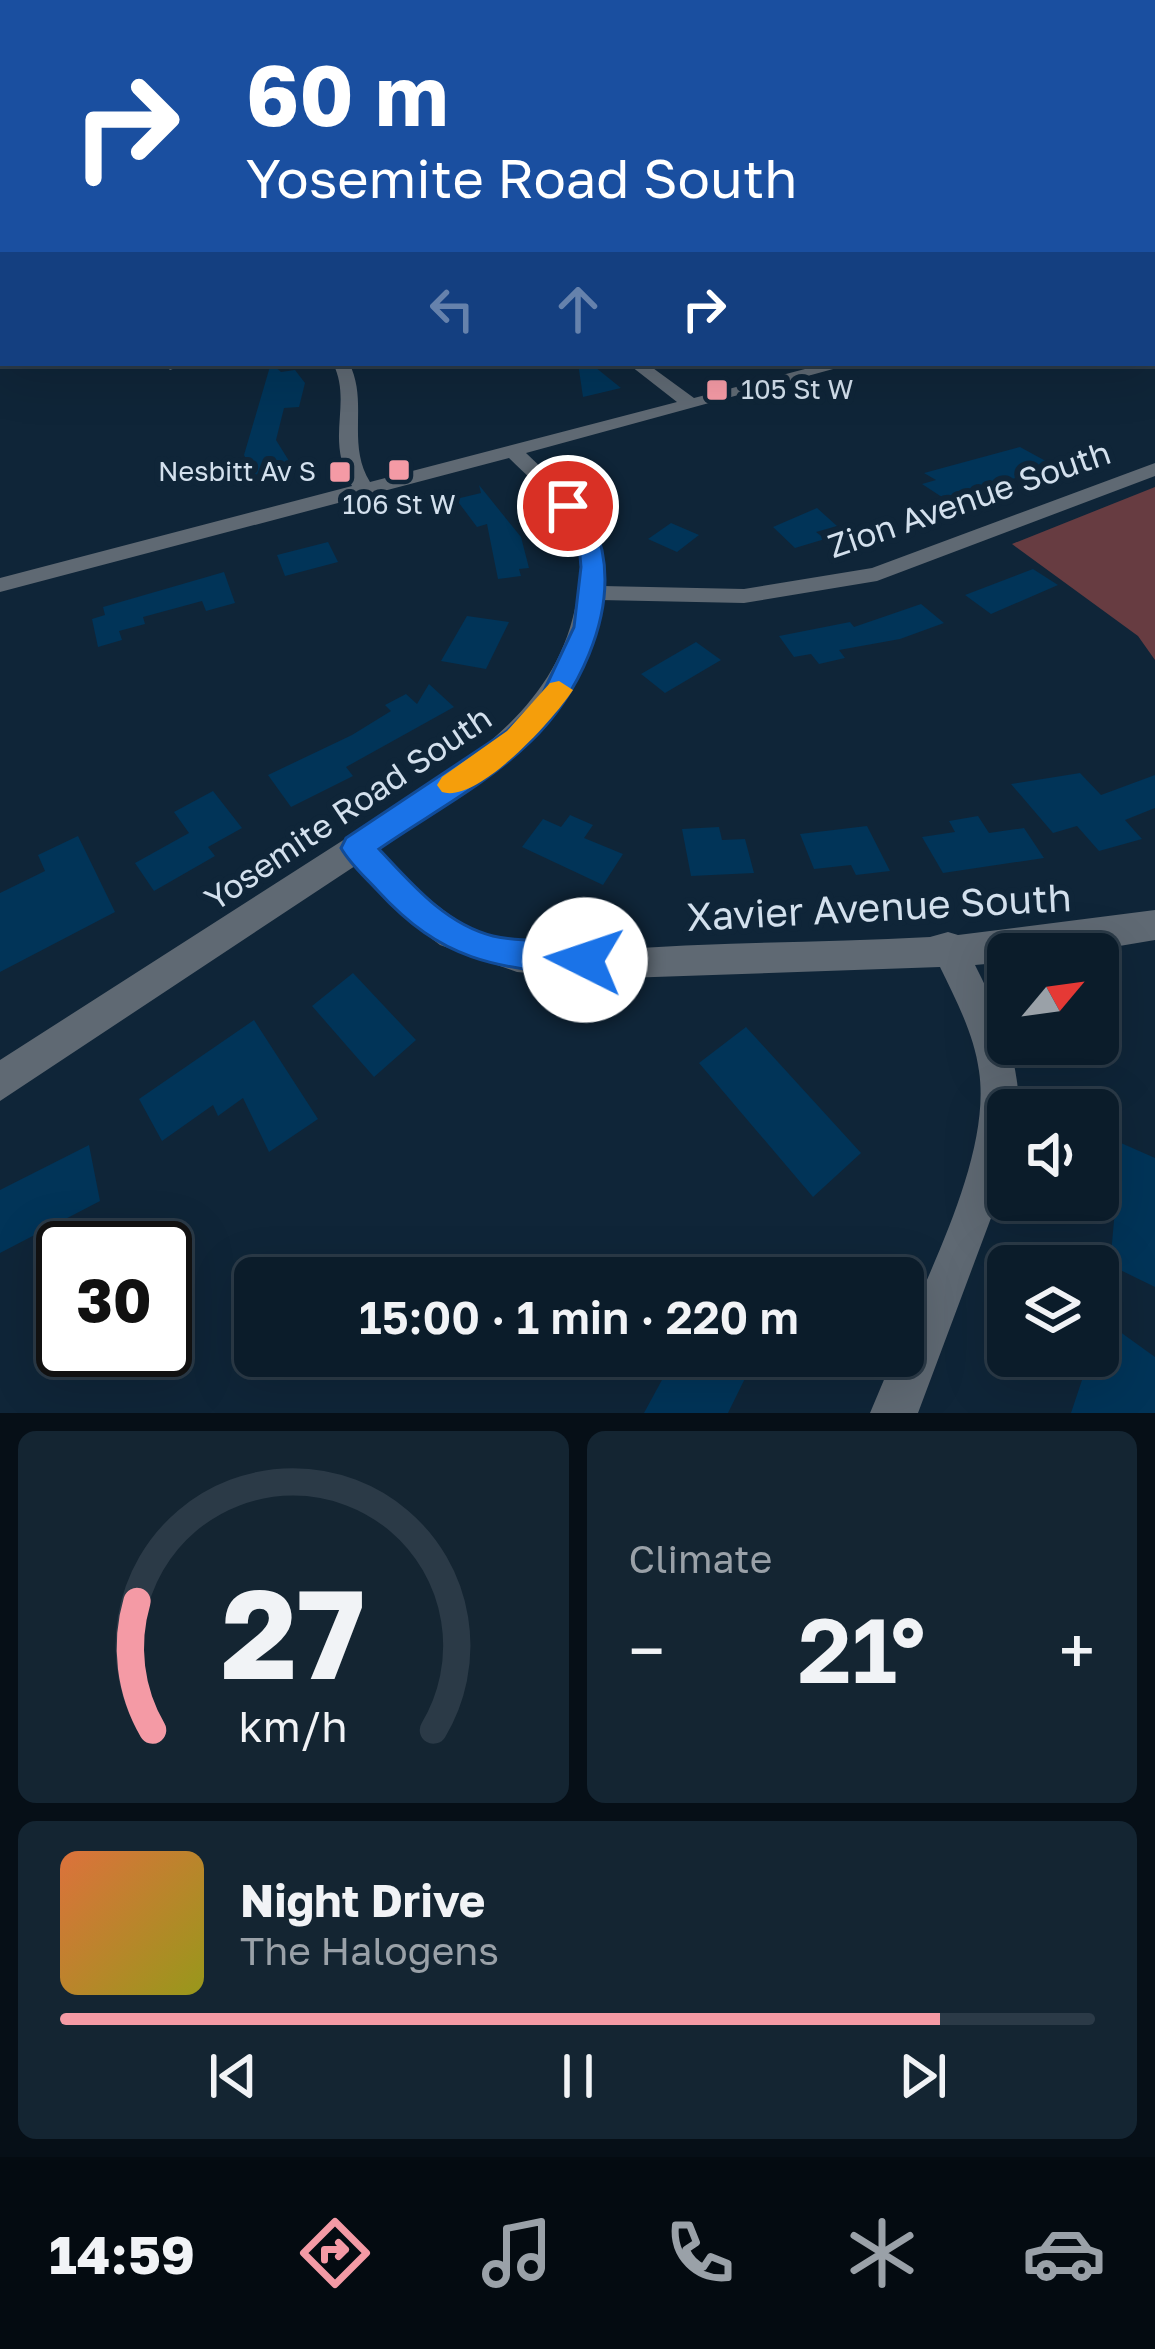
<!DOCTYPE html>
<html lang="en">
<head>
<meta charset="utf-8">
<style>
  body { margin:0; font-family:"Golos Text",sans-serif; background:#142532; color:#f1f3f6; height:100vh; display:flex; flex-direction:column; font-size:45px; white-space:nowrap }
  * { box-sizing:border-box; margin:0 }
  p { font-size:39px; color:#9aa1a8 }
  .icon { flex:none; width:66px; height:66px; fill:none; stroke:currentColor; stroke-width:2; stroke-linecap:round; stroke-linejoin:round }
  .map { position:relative; height:1413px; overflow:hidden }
  .side { display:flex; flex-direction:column; gap:18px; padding:18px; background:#060f17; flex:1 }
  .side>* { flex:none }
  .banner { position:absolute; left:0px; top:0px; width:1155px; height:366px; box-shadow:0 12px 48px #0002,0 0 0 3px #2b3a47; background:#1a4fa0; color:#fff; overflow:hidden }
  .needle { width:78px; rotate:61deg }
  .buttons { position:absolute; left:987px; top:933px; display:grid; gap:24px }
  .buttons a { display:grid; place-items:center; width:132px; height:132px; border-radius:18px; background:#0b1c2a; box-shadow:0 12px 48px #0002,0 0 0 3px #2b3a47; font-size:60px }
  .speed { position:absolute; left:36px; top:1221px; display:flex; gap:24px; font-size:60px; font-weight:700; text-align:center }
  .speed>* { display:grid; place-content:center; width:156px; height:156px; border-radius:50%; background:#0b1c2a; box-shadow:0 12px 48px #0002,0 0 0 3px #2b3a47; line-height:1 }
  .speed .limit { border:6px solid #111; border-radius:18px; background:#fff; color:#111 }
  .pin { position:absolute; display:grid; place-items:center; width:102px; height:102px; color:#fff; margin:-51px; border:6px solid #fff; border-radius:50%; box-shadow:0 3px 12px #0007 }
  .me { position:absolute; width:132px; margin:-66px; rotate:274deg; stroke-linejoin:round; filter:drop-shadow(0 0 9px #0008) }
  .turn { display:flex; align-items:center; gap:42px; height:252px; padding:0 48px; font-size:54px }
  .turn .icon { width:156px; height:156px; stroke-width:2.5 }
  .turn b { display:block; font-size:84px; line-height:102px }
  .lanes { display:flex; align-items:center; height:114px; padding:0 48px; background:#0003; justify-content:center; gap:60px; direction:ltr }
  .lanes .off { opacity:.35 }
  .big { font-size:90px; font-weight:600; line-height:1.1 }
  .side .tile { flex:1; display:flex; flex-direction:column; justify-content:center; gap:18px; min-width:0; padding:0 42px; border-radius:18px; background:#142532 }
  .side .dial { align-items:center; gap:0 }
  .dial svg { height:312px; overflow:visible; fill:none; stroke:#2b3a47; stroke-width:7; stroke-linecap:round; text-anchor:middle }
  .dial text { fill:#f1f3f6; stroke:none }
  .song { display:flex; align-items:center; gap:36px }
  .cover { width:144px; height:144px; border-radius:18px; background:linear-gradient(135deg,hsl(20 70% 55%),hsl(60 70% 35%)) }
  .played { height:12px; border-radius:6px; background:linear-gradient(90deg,#f49aa5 85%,#2b3a47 85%) }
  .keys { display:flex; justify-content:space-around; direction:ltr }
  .heat { display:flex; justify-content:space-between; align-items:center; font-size:66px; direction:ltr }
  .side .tiles { flex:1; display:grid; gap:18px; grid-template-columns:1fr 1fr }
  .tile:last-child { grid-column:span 2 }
  .trip { position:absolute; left:234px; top:1257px; width:690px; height:120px; border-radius:18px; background:#0b1c2a; box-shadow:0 12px 48px #0002,0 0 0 3px #2b3a47; font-weight:600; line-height:120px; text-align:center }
  .tabs { display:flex; height:192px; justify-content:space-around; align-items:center; background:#040b11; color:#9aa1a8 }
  .tabs .icon { width:84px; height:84px }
  .tabs .on { color:#f49aa5 }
  .tabs b { font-size:54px; color:#f1f3f6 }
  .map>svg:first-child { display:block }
  .green { fill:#673c41 }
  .building { fill:#013458 }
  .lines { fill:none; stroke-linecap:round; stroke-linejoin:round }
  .minor { fill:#5f6973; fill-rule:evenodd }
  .route { fill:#1a73e8; stroke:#114b97; stroke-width:3 }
  .slow { fill:#f59e0b }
  .poi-dot { fill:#f49aa5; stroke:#0f2538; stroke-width:4.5 }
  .labels { text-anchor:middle; stroke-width:12; stroke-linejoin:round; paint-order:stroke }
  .far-poi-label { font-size:27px; fill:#d3e0ed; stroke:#0f2538; text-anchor:start }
  .street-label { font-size:33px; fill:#d3e0ed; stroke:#0f2538 }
  .near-street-label { font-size:39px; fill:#d3e0ed; stroke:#0f2538 }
</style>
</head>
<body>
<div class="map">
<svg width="1155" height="1413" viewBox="0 0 1155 1413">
  <rect width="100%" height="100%" fill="#0f2538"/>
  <path class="green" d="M1155 487V660L1138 636 1012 544Z"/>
  <path class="building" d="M271 363 281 372 295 370 305 383 299 407 284 408 276 440 294 469 256 478 244 455Z
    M578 363H590L621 388 583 397Z
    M1020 447 1053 465 948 501 922 484 936 480 924 473Z
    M479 485 521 537 529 568 519 569 521 576 498 579 487 524 477 527 456 499 481 493Z
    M817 508 837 526 816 532 825 539 795 548 773 527Z
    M671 523 699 535 677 552 648 539Z
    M328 542 338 562 285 576 277 555Z
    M1033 569 1058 585 991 614 965 595Z
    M224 572 235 603 206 611 202 601 143 617 145 624 119 631 122 640 98 647 92 619 105 615 103 607Z
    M921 604 944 623 900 639 839 650 845 658 819 664 811 654 794 657 779 636 850 622 854 627Z
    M467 616 509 622 486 669 441 661Z
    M696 642 721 660 665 693 641 674Z
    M429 684 454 707 346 767 353 776 291 807 268 775 352 735 391 711 385 705 406 694 417 704Z
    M1080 773 1101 795 1155 775V808L1125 820 1142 839 1099 851 1077 826 1053 833 1011 784Z
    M213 791 242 828 208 847 215 856 154 891 135 863 189 833 174 812Z
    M570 815 593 825 584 838 623 854 603 885 522 847 543 819 561 827Z
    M978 816 989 833 1024 828 1044 858 943 873 922 837 955 832 949 821Z
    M867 826 890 871 856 875 851 865 814 869 800 834Z
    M719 827 722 840 745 839 754 873 691 876 682 829Z
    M78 836 115 912 0 972V893L45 871 38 855Z
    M353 973 416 1040 374 1077 312 1006Z
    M254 1020 318 1119 269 1152 243 1098 218 1116 213 1105 162 1141 139 1099Z
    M746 1027 861 1153 813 1197 699 1063Z
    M1121 1143 1155 1158V1287L1110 1265Z
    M89 1145 100 1201 0 1253V1190Z
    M1098 1316 1155 1357V1413H1071L1090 1356H1098Z
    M675 1356H756L728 1413H644Z"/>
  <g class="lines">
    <path class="minor" d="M1152 165 1155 166V173L1152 172Z
      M0 169H3V175H0Z
      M0 216H3V224H0Z
      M3 248V256L0 257V249Z
      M1155 275V283L1152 284V276Z
      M0 300H3L1 313H0Z
      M163 363H189L170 370Z
      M333 363H349C369 402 346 443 370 482L677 402 627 363H646L694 398 828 363H855L526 453C566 491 607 526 602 586L744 589 872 568 1155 463V476L877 581 744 603 600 600C581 725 475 785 379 849 408 880 439 913 478 931 544 960 629 947 698 945 775 942 852 941 930 937L948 932 958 935 1155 910V940L1072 954H1008V962L975 965C999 1013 1018 1054 1019 1108L1008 1110V1166L1000 1194 918 1413H870L894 1356H903V1334C934 1262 991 1150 979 1071 974 1034 956 1000 940 967L596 979 517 972 440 945 406 919 355 866 0 1101V1060L459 766C519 721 564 675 577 598 581 572 583 550 570 526 556 499 530 479 509 458L0 592V578L352 486C324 437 353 405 333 363Z"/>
  </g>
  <linearGradient id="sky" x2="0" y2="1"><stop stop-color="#08141f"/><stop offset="0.45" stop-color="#31465e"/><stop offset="1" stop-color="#31465e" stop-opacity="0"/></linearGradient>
  <rect width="1155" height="362" fill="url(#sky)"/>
  <path class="route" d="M568 500 575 502C585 516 598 534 602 550 616 618 577 697 530 742 487 784 428 815 379 849 411 883 445 924 493 936 527 944 564 937 598 949L603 960 598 971 585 976C493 967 443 962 377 890 365 877 350 864 341 848L346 838 507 731 541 697 574 627 581 567 579 545 557 506Z"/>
  <path class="slow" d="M559 681 573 690C554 719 478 804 442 792L437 785 442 777 507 731 550 683Z"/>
  <g class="poi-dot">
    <rect x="705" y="378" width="24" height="24" rx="6"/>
    <rect x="387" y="458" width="24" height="24" rx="6"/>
    <rect x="328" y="460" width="24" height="24" rx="6"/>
  </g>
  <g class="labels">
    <g class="far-poi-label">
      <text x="741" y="399">105 St W</text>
      <text x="316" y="481" text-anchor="end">Nesbitt Av S</text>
      <text x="399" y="514" text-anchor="middle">106 St W</text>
    </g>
    <g class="street-label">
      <text transform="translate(969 499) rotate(-19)" y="12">Zion Avenue South</text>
      <text transform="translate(348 808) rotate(-34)" y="12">Yosemite Road South</text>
    </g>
    <g class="near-street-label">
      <text transform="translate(879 907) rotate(-3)" y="14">Xavier Avenue South</text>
    </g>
  </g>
</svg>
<div class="buttons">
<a><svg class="needle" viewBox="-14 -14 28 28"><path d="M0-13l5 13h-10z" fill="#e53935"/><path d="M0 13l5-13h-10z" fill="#9aa1a8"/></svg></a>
<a><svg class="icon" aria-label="sound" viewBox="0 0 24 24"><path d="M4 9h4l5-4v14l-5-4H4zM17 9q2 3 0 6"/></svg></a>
<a><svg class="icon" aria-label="layers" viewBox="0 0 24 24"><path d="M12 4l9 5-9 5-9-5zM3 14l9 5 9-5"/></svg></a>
</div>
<div class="speed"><div class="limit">30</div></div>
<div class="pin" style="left:568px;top:506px;background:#d93025"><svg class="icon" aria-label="arrive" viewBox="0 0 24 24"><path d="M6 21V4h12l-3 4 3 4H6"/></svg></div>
<svg class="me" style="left:585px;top:960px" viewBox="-20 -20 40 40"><circle r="19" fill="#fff"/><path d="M0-13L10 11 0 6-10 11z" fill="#1a73e8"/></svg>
<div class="trip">15:00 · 1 min · 220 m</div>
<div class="banner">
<div class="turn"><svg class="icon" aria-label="right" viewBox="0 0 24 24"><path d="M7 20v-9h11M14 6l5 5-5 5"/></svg><div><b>60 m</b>Yosemite Road South</div></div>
<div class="lanes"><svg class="icon off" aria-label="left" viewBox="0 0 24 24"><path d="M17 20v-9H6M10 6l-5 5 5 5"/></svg><svg class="icon off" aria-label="ahead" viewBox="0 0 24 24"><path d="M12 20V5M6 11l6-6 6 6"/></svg><svg class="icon" aria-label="right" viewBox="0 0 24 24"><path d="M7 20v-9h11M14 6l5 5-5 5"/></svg></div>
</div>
</div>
<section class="side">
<div class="tiles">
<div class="tile dial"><svg viewBox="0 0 100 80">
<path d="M14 69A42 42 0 1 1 86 69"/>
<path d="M14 69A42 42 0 0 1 10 36" stroke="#f49aa5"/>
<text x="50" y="56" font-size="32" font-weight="700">27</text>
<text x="50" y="72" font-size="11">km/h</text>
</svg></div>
<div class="tile"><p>Climate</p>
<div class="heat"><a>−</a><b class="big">21°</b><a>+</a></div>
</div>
<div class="tile">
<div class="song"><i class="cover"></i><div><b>Night Drive</b><p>The Halogens</p></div></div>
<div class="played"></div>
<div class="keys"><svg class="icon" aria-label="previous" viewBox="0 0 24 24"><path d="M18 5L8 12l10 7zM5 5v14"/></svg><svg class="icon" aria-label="pause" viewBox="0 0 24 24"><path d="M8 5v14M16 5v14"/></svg><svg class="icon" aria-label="next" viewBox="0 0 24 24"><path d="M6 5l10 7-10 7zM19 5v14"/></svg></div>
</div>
</div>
</section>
<nav class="tabs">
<b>14:59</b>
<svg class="icon on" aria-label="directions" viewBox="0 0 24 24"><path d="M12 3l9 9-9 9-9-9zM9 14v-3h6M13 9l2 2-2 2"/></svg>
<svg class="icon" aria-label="music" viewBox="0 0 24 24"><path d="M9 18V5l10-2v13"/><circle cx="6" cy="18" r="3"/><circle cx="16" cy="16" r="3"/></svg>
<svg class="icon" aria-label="phone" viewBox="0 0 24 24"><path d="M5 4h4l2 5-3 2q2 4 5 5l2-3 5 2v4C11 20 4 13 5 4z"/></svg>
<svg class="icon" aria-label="climate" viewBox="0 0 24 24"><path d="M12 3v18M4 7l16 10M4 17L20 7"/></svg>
<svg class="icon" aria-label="car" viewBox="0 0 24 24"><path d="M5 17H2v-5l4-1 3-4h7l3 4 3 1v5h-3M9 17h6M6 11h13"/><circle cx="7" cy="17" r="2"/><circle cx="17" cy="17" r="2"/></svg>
</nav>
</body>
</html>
